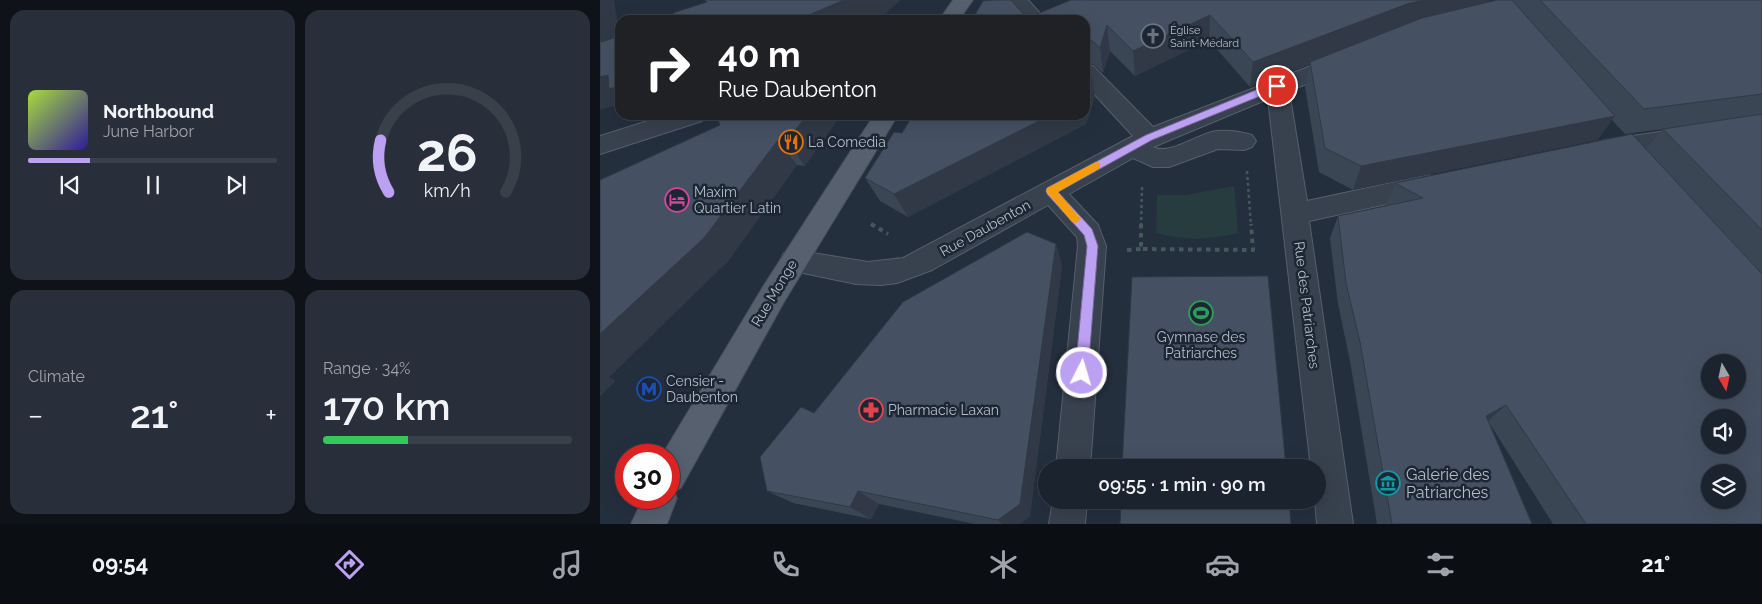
<!DOCTYPE html>
<html lang="en">
<head>
<meta charset="utf-8">
<style>
  body { margin:0; font-family:Raleway,sans-serif; background:#282f3a; color:#f1f3f6; height:100vh; display:flex; flex-direction:column; font-size:19px; white-space:nowrap }
  * { box-sizing:border-box; margin:0 }
  p { font-size:16px; color:#a0a4aa }
  .icon { flex:none; width:28px; height:28px; fill:none; stroke:currentColor; stroke-width:2; stroke-linecap:round; stroke-linejoin:round }
  .map { position:relative; flex:1; overflow:hidden }
  .panel { display:flex; flex-direction:column; gap:10px; padding:10px; background:#0f1319; width:600px }
  .panel>* { flex:none }
  .top-card { position:absolute; left:15px; top:15px; width:475px; height:105px; border-radius:15px; box-shadow:0 5px 20px #0002,0 0 0 1px #39404a; background:#202124; color:#fff; overflow:hidden }
  .needle { width:32px; rotate:171deg }
  .fabs { position:absolute; left:1101px; top:354px; display:grid; gap:10px }
  .fabs a { display:grid; place-items:center; width:45px; height:45px; border-radius:50%; background:#1b232e; box-shadow:0 5px 20px #0002,0 0 0 1px #39404a; font-size:25px }
  .speed { position:absolute; left:15px; top:444px; display:flex; gap:10px; font-size:25px; font-weight:700; text-align:center }
  .speed>* { display:grid; place-content:center; width:65px; height:65px; border-radius:50%; background:#1b232e; box-shadow:0 5px 20px #0002,0 0 0 1px #39404a; line-height:1 }
  .speed .limit { border:8px solid #d22; background:#fff; color:#111 }
  .pin { position:absolute; display:grid; place-items:center; width:42px; height:42px; color:#fff; margin:-21px; border:2px solid #fff; border-radius:50%; box-shadow:0 1px 5px #0007 }
  .me { position:absolute; width:55px; margin:-28px; rotate:5deg; stroke-linejoin:round; filter:drop-shadow(0 0 4px #0008) }
  .turn { display:flex; align-items:center; gap:18px; height:105px; padding:0 20px; font-size:22px }
  .turn .icon { width:65px; height:65px; stroke-width:2.5 }
  .turn b { display:block; font-size:35px; line-height:42px }
  .big { font-size:38px; font-weight:600; line-height:1.1 }
  .panel .tile { flex:1; display:flex; flex-direction:column; justify-content:center; gap:8px; min-width:0; padding:0 18px; border-radius:15px; background:#282f3a }
  .panel .dial { align-items:center; gap:0 }
  .dial svg { height:130px; overflow:visible; fill:none; stroke:#39404a; stroke-width:7; stroke-linecap:round; text-anchor:middle }
  .dial text { fill:#f1f3f6; stroke:none }
  .song { display:flex; align-items:center; gap:15px }
  .cover { width:60px; height:60px; border-radius:8px; background:linear-gradient(135deg,hsl(80 70% 55%),hsl(250 70% 35%)) }
  .played { height:5px; border-radius:2px; background:linear-gradient(90deg,#bca0f2 25%,#39404a 25%) }
  .keys { display:flex; justify-content:space-around; direction:ltr }
  .heat { display:flex; justify-content:space-between; align-items:center; font-size:28px; direction:ltr }
  .charge { height:8px; border-radius:4px; background:linear-gradient(90deg,#34c759 34%,#39404a 0) }
  .panel .tiles { flex:1; display:grid; gap:10px; grid-template-columns:repeat(2,1fr) }
  .trip { position:absolute; left:438px; top:459px; width:288px; height:50px; border-radius:25px; background:#1b232e; box-shadow:0 5px 20px #0002,0 0 0 1px #39404a; font-weight:600; line-height:50px; text-align:center }
  .tab-bar { display:flex; height:80px; justify-content:space-around; align-items:center; background:#0b0e12; color:#a0a4aa }
  .tab-bar .icon { width:35px; height:35px }
  .tab-bar .active { color:#bca0f2 }
  .tab-bar b { font-size:22px; color:#f1f3f6 }
  main { display:flex; flex:1; min-height:0 }
  .map>svg:first-child { display:block }
  .green { fill:#263c3f }
  .lines { fill:none; stroke-linecap:round; stroke-linejoin:round }
  .minor-casing { stroke:#565f6c; stroke-width:2 }
  .major-casing { stroke:#414a57; stroke-width:2 }
  .path-far1 { stroke:#44595c; stroke-width:2.5; stroke-dasharray:3 3; stroke-linecap:butt }
  .path { stroke:#44595c; stroke-width:4; stroke-dasharray:4.5 4.5; stroke-linecap:butt }
  .minor { fill:#38414e; fill-rule:evenodd }
  .major { fill:#56606e; fill-rule:evenodd }
  .wall { fill:#3b4654 }
  .shaded-wall { fill:#303945 }
  .building { fill:#455162; stroke:#303945; fill-rule:evenodd }
  .route { fill:#bca0f2; stroke:#7a689d }
  .slow { fill:#f59e0b }
  .labels { text-anchor:middle; stroke-width:5; stroke-linejoin:round; paint-order:stroke }
  .far-poi-label { font-size:11px; fill:#b4bcc9; stroke:#1d2633; text-anchor:start }
  .poi-label { font-size:14px; fill:#b4bcc9; stroke:#1d2633; text-anchor:start }
  .street-label { font-size:14px; fill:#b4bcc9; stroke:#1d2633 }
  .near-poi-label { font-size:16px; fill:#b4bcc9; stroke:#1d2633; text-anchor:start }
</style>
</head>
<body>
<main>
<section class="panel">
<div class="tiles">
<div class="tile">
<div class="song"><i class="cover"></i><div><b>Northbound</b><p>June Harbor</p></div></div>
<div class="played"></div>
<div class="keys"><svg class="icon" aria-label="previous" viewBox="0 0 24 24"><path d="M18 5L8 12l10 7zM5 5v14"/></svg><svg class="icon" aria-label="pause" viewBox="0 0 24 24"><path d="M8 5v14M16 5v14"/></svg><svg class="icon" aria-label="next" viewBox="0 0 24 24"><path d="M6 5l10 7-10 7zM19 5v14"/></svg></div>
</div>
<div class="tile dial"><svg viewBox="0 0 100 80">
<path d="M14 69A42 42 0 1 1 86 69"/>
<path d="M14 69A42 42 0 0 1 9 37" stroke="#bca0f2"/>
<text x="50" y="56" font-size="32" font-weight="700">26</text>
<text x="50" y="72" font-size="11">km/h</text>
</svg></div>
<div class="tile"><p>Climate</p>
<div class="heat"><a>−</a><b class="big">21°</b><a>+</a></div>
</div>
<div class="tile"><p>Range · 34%</p><b class="big">170 km</b><div class="charge"></div></div>
</div>
</section>
<div class="map">
<svg width="1162" height="524" viewBox="0 0 1162 524">
  <rect width="100%" height="100%" fill="#242f3e"/>
  <path class="green" d="M634 186 638 233C607 240 587 241 556 233L557 195H586Z"/>
  <g class="lines">
    <g class="minor-casing">
      <path id="minor" d="M407 0H428L446 20H425Z
        M742 54 750 56 753 61 750 66 689 91 707 201 828 175 837 178 841 185 837 192 828 195 709 221 753 524H717L715 500H716V468H711L668 99 553 147C570 156 598 133 617 131 628 130 642 132 652 135L656 141 652 147 644 150 618 149 569 167H553L533 158 469 194 498 225 506 246 490 468H456L478 246 477 237 448 205 332 270 297 283 281 285 256 284 184 269 180 261 184 253 194 250 268 262 303 258 533 136 485 84V64L493 66 553 127Z
        M67 115H106L102 121 0 154V136Z
        M1162 117V133L1005 158 996 155 993 149 996 143 1005 140Z
        M453 500H487L485 524H449Z"/>
    </g>
    <g class="major-casing">
      <path id="major" d="M353 0H373L359 20H339Z
        M274 115H298L184 302 81 488 74 491 77 498 67 524H31L43 498H69V455H62L164 285Z"/>
    </g>
    <path class="path-far1" d="M647 171 651 226
      M271 224 274 226
      M541 226 542 187"/>
    <path class="path" d="M271 224 288 234
      M541 224V249L653 250 651 224
      M527 250 541 249"/>
    <use href="#minor" class="minor"/>
    <use href="#major" class="major"/>
  </g>
  <path class="wall" d="M897 0H1162V524H953L890 424 932 524H777L750 361 738 304 730 238 738 216 786 206 795 183 1046 149 1063 129H1064L1025 134 1012 120 997 140 753 190 719 172 705 87 710 64 650 87 609 40 535 76 510 51 503 73 493 64 485 63V20L427 18 889 2Z
    M495 97 486 124 308 217 280 201 265 178 302 133Z
    M116 115H239L240 116 205 166 197 165 128 261 9 377 15 381 0 396V180L120 125Z
    M456 244 462 266 430 516 420 524H375L279 504 271 519 193 503 167 491 214 413Z"/>
  <path class="shaded-wall" d="M0 0H14L20 38 1 42 0 32Z
    M244 0H301L285 14 270 20H197Z
    M824 0H890L886 9 798 29 650 87 653 62 807 4Z
    M610 15 609 40 535 76 533 51Z
    M507 25 510 51 503 73 500 48Z
    M491 72 495 97 486 124 308 217 294 194 451 115H485V90Z
    M8 75 20 86V104L0 110V77Z
    M207 115H239L240 116 205 166 187 141Z
    M1015 116 997 140 753 190 761 166Z
    M178 140 197 165 128 261 9 377 15 381 0 396V334Z
    M456 244 462 266 430 516 420 524H402L398 520Z
    M906 405 888 421 886 416Z
    M258 491 279 504 271 519 250 507Z"/>
  <path class="building" d="M105 0H244L197 20H76L73 13 107 2Z
    M394 0H411L427 18 471 0H824L807 4 653 62 610 15 533 51 507 25 500 48 490 39 485 38V20H372L383 1Z
    M897 0H912L1015 116 761 166 725 148 710 62 822 18Z
    M940 0H1162V94L1044 109Z
    M0 32 1 42 20 36V86L9 89 8 75 0 77Z
    M485 66 491 72 485 90Z
    M1162 114V230L1063 129Z
    M116 115H207L187 141 178 140 104 238 0 334V180L120 125Z
    M313 115H451L294 194 265 178 294 132 302 133Z
    M1032 134 1162 274V524H986L906 405 886 416 932 524H792L760 342 746 283 738 216 823 198 795 183ZM1110 362H1138V390H1110ZM1110 418H1138V445H1110ZM1110 472H1138V500H1110Z
    M427 232 456 244 420 504 398 520 258 491 250 507 167 491 160 457 201 407 214 413 303 302Z
    M668 276 686 468H522L532 277Z
    M521 500H689L691 524H520Z"/>
  <path class="route" d="M673 83H680L681 86 680 88 552 140 458 192 492 229 498 246 488 373 486 377 482 379 477 377 475 373 487 246 484 235 447 194 446 191 447 188 546 135Z"/>
  <path class="slow" d="M496 162 500 163V168L458 192 481 219 476 223 472 222 446 191 447 188Z"/>
  <defs>
    <g id="church-ring" transform="scale(1.25)"><circle r="9.5" fill="#1d2633" stroke="#6b7280" stroke-width="1.5"/><path d="M-1.2-6h2.4v3.5h3.3v2.4h-3.3V6h-2.4V-.1h-3.3v-2.4h3.3Z" fill="#6b7280"/></g>
    <g id="restaurant-ring" transform="scale(1.25)"><circle r="9.5" fill="#1d2633" stroke="#e8710a" stroke-width="1.5"/><path d="M-5-6h1v4h1v-4h1v4h1v-4h1v5L-1.5 .5V6h-2V.5L-5-1ZM5-6V6H3V1.5H1.5Q1.5-4 5-6Z" fill="#e8710a"/></g>
    <g id="hotel-ring" transform="scale(1.25)"><circle r="9.5" fill="#1d2633" stroke="#d1479c" stroke-width="1.5"/><path d="M-6-4.5h1.5V1H6V5H4.5V3h-9V5H-6ZM-4 0a1.8 1.8 0 1 1 3.6 0ZM.5 0V-2.5h3Q6-2.5 6 0Z" fill="#d1479c"/></g>
    <g id="stadium-ring" transform="scale(1.25)"><circle r="9.5" fill="#1d2633" stroke="#2e9e5b" stroke-width="1.5"/><path d="M0-5a6.5 5 0 1 0 0 10a6.5 5 0 1 0 0-10ZM-3.5-1.8h7v3.6h-7Z" fill="#2e9e5b"/></g>
    <g id="metro-ring" transform="scale(1.25)"><circle r="9.5" fill="#1d2633" stroke="#1a4fb4" stroke-width="1.5"/><path d="M-5.5 5V-5H-3L0 0L3-5H5.5V5H3V-.5L0 4L-3-.5V5Z" fill="#1a4fb4"/></g>
    <g id="pharmacy-ring" transform="scale(1.25)"><circle r="9.5" fill="#1d2633" stroke="#e0444e" stroke-width="1.5"/><path d="M-2-6h4v4h4v4h-4v4h-4v-4h-4v-4h4Z" fill="#e0444e"/></g>
    <g id="museum-ring" transform="scale(1.25)"><circle r="9.5" fill="#1d2633" stroke="#0f9aa8" stroke-width="1.5"/><path d="M0-6L6-3V-2H-6V-3ZM-5-1h2V3h-2ZM-1-1h2V3h-2ZM3-1h2V3H3ZM-6 4H6V6H-6Z" fill="#0f9aa8"/></g>
  </defs>
  <g fill-rule="evenodd">
    <use href="#church-ring" x="553" y="36"/>
    <use href="#restaurant-ring" x="191" y="142"/>
    <use href="#hotel-ring" x="77" y="200"/>
    <use href="#stadium-ring" x="601" y="313"/>
    <use href="#metro-ring" x="49" y="389"/>
    <use href="#pharmacy-ring" x="271" y="410"/>
    <use href="#museum-ring" x="788" y="483"/>
  </g>
  <g class="labels">
    <g class="far-poi-label">
      <text x="570" y="34">Église<tspan x="570" dy="13">Saint-Médard</tspan></text>
    </g>
    <g class="poi-label">
      <text x="208" y="147">La Comedia</text>
      <text x="94" y="197">Maxim<tspan x="94" dy="16">Quartier Latin</tspan></text>
      <text x="601" y="342" text-anchor="middle">Gymnase des<tspan x="601" dy="16">Patriarches</tspan></text>
      <text x="66" y="386">Censier -<tspan x="66" dy="16">Daubenton</tspan></text>
      <text x="288" y="415">Pharmacie Laxan</text>
    </g>
    <g class="street-label">
      <text transform="translate(385 228) rotate(-29)" y="5">Rue Daubenton</text>
      <text transform="translate(174 293) rotate(-59)" y="5">Rue Monge</text>
      <text transform="translate(707 305) rotate(83)" y="5">Rue des Patriarches</text>
    </g>
    <g class="near-poi-label">
      <text x="806" y="480">Galerie des<tspan x="806" dy="18">Patriarches</tspan></text>
    </g>
  </g>
</svg>
<div class="fabs">
<a><svg class="needle" viewBox="-14 -14 28 28"><path d="M0-13l5 13h-10z" fill="#e53935"/><path d="M0 13l5-13h-10z" fill="#a0a4aa"/></svg></a>
<a><svg class="icon" aria-label="sound" viewBox="0 0 24 24"><path d="M4 9h4l5-4v14l-5-4H4zM17 9q2 3 0 6"/></svg></a>
<a><svg class="icon" aria-label="layers" viewBox="0 0 24 24"><path d="M12 4l9 5-9 5-9-5zM3 14l9 5 9-5"/></svg></a>
</div>
<div class="speed"><div class="limit">30</div></div>
<div class="pin" style="left:677px;top:86px;background:#d93025"><svg class="icon" aria-label="arrive" viewBox="0 0 24 24"><path d="M6 21V4h12l-3 4 3 4H6"/></svg></div>
<svg class="me" style="left:482px;top:373px" viewBox="-20 -20 40 40"><circle r="17" fill="#bca0f2" stroke="#fff" stroke-width="3"/><path d="M0-11L8 9 0 5-8 9z" fill="#fff"/></svg>
<div class="trip">09:55 · 1 min · 90 m</div>
<div class="top-card">
<div class="turn"><svg class="icon" aria-label="right" viewBox="0 0 24 24"><path d="M7 20v-9h11M14 6l5 5-5 5"/></svg><div><b>40 m</b>Rue Daubenton</div></div>
</div>
</div>
</main>
<nav class="tab-bar">
<b>09:54</b>
<svg class="icon active" aria-label="directions" viewBox="0 0 24 24"><path d="M12 3l9 9-9 9-9-9zM9 14v-3h6M13 9l2 2-2 2"/></svg>
<svg class="icon" aria-label="music" viewBox="0 0 24 24"><path d="M9 18V5l10-2v13"/><circle cx="6" cy="18" r="3"/><circle cx="16" cy="16" r="3"/></svg>
<svg class="icon" aria-label="phone" viewBox="0 0 24 24"><path d="M5 4h4l2 5-3 2q2 4 5 5l2-3 5 2v4C11 20 4 13 5 4z"/></svg>
<svg class="icon" aria-label="climate" viewBox="0 0 24 24"><path d="M12 3v18M4 7l16 10M4 17L20 7"/></svg>
<svg class="icon" aria-label="car" viewBox="0 0 24 24"><path d="M5 17H2v-5l4-1 3-4h7l3 4 3 1v5h-3M9 17h6M6 11h13"/><circle cx="7" cy="17" r="2"/><circle cx="17" cy="17" r="2"/></svg>
<svg class="icon" aria-label="filters" viewBox="0 0 24 24"><path d="M4 7h16M4 17h16"/><circle cx="9" cy="7" r="2"/><circle cx="15" cy="17" r="2"/></svg>
<b>21°</b>
</nav>
</body>
</html>
